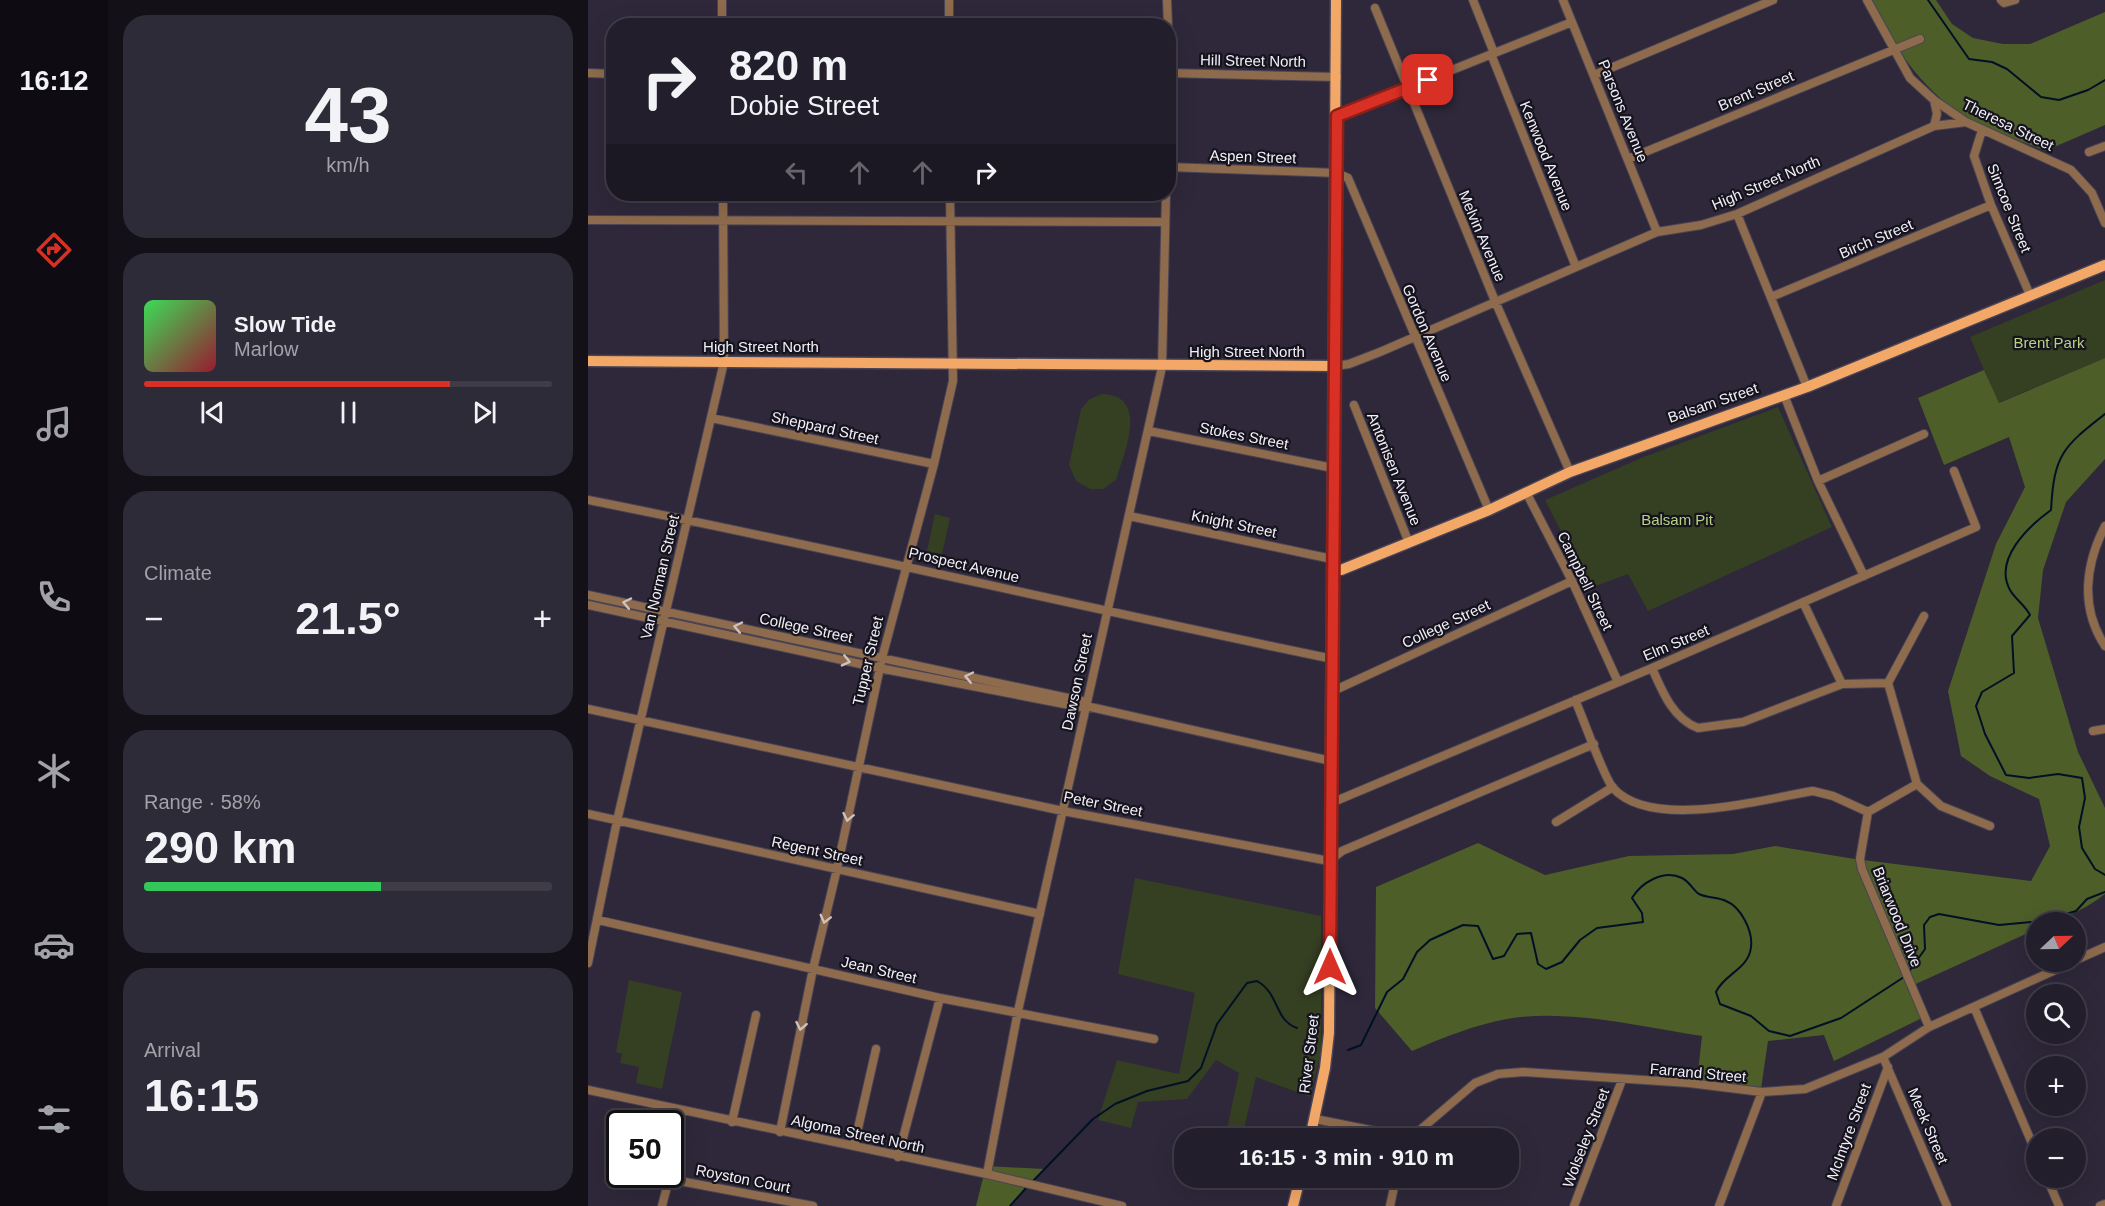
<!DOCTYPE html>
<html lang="en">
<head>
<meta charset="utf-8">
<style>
  body { margin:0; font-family:Arial,sans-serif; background:#2e2b38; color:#f1f3f6; height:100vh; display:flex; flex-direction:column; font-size:22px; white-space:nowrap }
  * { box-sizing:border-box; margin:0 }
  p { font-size:20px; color:#a2a2a9 }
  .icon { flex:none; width:33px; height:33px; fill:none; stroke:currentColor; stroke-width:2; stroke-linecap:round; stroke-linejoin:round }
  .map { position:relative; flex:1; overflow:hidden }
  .drawer { display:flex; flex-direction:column; gap:15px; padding:15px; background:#131018; width:480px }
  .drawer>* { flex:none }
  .banner { position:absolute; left:18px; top:18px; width:570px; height:183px; border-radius:24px; box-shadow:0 6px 24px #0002,0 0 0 2px #3f3c48; background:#221e2c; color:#f1f3f6; overflow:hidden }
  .needle { width:39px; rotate:68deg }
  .buttons { position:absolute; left:1438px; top:912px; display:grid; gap:12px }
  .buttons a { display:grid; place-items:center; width:60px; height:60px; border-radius:50%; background:#221e2c; box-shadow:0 6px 24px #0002,0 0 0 2px #3f3c48; font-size:30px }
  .speed { position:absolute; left:18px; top:1110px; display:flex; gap:12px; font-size:30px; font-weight:700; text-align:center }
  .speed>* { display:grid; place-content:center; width:78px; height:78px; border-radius:50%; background:#221e2c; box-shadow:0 6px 24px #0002,0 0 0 2px #3f3c48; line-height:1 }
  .speed .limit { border:3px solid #111; border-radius:9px; background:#fff; color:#111 }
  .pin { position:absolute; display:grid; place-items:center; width:51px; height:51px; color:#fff; margin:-26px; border-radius:12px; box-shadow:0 3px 9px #0006 }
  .me { position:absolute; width:66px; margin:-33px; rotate:0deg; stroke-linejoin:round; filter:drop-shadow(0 0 4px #0008) }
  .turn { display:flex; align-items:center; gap:21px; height:126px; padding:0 24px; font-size:27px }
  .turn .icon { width:78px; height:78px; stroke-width:2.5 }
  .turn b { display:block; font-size:42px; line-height:51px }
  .lanes { display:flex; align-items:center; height:57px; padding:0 24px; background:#0003; justify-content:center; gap:30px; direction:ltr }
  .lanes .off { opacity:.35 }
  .big { font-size:45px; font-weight:600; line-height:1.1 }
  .drawer .tile { flex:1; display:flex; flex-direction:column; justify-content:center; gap:9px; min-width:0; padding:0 21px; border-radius:24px; background:#2e2b38 }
  .drawer .dial { align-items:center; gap:0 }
  .dial b { font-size:78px; line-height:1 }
  .song { display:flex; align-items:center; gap:18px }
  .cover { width:72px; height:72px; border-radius:9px; background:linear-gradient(135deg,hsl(130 70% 55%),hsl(350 70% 35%)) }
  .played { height:6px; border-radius:3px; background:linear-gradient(90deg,#d93025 75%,#3f3c48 75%) }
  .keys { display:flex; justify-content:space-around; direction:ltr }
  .heat { display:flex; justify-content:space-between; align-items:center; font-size:33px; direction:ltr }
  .charge { height:9px; border-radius:4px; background:linear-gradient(90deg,#34c759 58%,#3f3c48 0) }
  .trip { position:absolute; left:586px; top:1128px; width:345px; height:60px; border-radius:24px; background:#221e2c; box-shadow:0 6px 24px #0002,0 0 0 2px #3f3c48; font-weight:600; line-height:60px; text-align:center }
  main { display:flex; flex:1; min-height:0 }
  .dock { display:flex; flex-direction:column; width:108px; justify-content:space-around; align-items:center; background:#0e0c12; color:#a2a2a9 }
  .dock .icon { width:42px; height:42px }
  .dock .current { color:#d93025 }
  .dock b { font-size:27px; color:#f1f3f6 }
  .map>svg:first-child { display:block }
  .green { fill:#353f22 }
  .forest { fill:#4d5e29 }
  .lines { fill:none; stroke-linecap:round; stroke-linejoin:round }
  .stream { stroke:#001125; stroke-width:2 }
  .minor-casing { stroke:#494455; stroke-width:10 }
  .major-casing { stroke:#494455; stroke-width:13 }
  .minor { stroke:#8f6b4d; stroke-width:8 }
  .major { stroke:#f3a868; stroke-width:10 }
  .oneway { stroke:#cfc1be }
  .route-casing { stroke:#8d1f18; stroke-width:15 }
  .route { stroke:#d93025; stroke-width:10 }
  .labels { text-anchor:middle; stroke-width:4.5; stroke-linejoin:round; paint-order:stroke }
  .street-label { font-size:15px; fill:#f2effb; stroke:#15131b }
  .park-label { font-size:15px; fill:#b8d483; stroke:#15131b }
</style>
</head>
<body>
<main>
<nav class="dock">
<b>16:12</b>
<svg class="icon current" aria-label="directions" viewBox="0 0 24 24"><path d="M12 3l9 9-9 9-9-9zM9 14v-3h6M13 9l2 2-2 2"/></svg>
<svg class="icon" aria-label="music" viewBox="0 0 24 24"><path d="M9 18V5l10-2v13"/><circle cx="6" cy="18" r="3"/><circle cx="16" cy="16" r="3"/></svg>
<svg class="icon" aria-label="phone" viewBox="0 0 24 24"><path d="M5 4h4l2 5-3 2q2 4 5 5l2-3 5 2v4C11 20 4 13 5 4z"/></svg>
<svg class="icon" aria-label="climate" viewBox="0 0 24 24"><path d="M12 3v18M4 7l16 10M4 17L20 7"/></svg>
<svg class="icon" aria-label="car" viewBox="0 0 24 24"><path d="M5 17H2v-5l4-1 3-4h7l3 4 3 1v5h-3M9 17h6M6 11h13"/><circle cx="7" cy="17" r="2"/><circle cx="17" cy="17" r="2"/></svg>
<svg class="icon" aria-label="filters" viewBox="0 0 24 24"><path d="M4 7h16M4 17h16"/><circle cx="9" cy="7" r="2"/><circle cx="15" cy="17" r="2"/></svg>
</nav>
<section class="drawer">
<div class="tile dial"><b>43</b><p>km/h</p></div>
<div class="tile">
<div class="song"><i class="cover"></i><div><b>Slow Tide</b><p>Marlow</p></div></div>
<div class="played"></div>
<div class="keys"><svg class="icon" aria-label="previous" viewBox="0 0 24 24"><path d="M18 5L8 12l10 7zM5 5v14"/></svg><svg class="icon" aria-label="pause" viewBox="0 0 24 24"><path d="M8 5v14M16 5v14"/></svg><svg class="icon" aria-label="next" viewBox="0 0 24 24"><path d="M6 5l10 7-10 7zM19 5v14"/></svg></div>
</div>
<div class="tile"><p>Climate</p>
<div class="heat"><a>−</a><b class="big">21.5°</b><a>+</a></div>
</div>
<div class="tile"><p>Range · 58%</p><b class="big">290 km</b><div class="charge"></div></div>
<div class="tile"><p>Arrival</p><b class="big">16:15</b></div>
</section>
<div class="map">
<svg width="1517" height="1206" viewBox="0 0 1517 1206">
  <rect width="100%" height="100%" fill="#2e283a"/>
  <path class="green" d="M1517 280V358L1410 403 1382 337Z
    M514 394C562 395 536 454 528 480L515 489H502L488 481 481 465 493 409 502 399Z
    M1190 407 1244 527 1060 611 1040 574 1002 588 957 500 1053 458Z
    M347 514 362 518 354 554 339 551Z
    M547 878 733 916V1052L722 1097 668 1077 654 1138H637L651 1073 628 1060 599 1099 550 1102 543 1128 510 1120 529 1060 591 1074 607 993 530 974Z
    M41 980 94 992 74 1089 48 1083 51 1067 32 1063 34 1054 28 1052Z"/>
  <path class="forest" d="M1280 0H1348L1364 24 1385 38 1415 44H1442L1517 12V125L1457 151C1431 140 1401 131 1376 116 1332 88 1305 44 1280 0Z
    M1517 358V459L1478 502 1455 570 1450 618 1490 752 1517 808V894C1499 908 1473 922 1449 922V929L1319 988 1334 1018 1246 1061 1236 1035 1180 1041 1173 1089 1109 1081 1114 1036C1056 1027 976 1008 919 1019 886 1025 854 1038 824 1051L787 1008 788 887 890 843 957 875 1041 856 1145 854 1187 846 1267 859 1443 881 1462 846 1451 799 1402 776 1373 756 1360 691 1408 544 1437 487 1421 437 1356 465 1330 398 1396 370 1411 403Z
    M398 1166 457 1169 422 1206H388Z"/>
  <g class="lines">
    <path class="stream" d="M1340 0 1381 59 1404 62 1419 69 1453 97 1471 100 1500 90 1517 80
      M1517 414C1475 447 1466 454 1463 510 1441 526 1405 559 1422 590 1427 599 1437 605 1442 615L1424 636 1426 673 1394 692 1388 706 1397 734 1418 775 1441 778 1470 774 1494 778 1497 798 1491 827 1494 848 1507 869 1517 875
      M1320 973 1337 949 1336 925 1342 917 1351 914 1411 925 1455 921 1488 911 1499 899 1517 892
      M760 1050 773 1045 799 992 815 979 829 952 842 940 875 925 890 926 905 959 916 956 929 934 943 933 950 964 958 969 974 962 992 940 1009 928 1055 922 1054 913 1044 898C1053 883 1075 869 1094 878 1101 881 1105 890 1111 894 1119 898 1130 897 1138 901 1153 907 1165 931 1163 947 1161 969 1136 974 1128 992L1132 1004 1163 1016 1181 1031 1202 1036 1253 1018 1316 977
      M445 1181 505 1119 527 1104 559 1091 600 1081 613 1068 629 1024 659 983 669 981C692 994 686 1020 709 1028
      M422 1206 439 1187"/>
    <g class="minor-casing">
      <path id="minor" d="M134 0V26
        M361 0V26
        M579 0 580 26
        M885 0 906 53
        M975 0 1069 232
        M1279 0 1322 78 1346 100 1378 122 1483 170 1504 193 1517 223
        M1413 0 1416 3 1427 0
        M787 8 907 301 982 472
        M580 45V115
        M903 54 988 267
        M0 73 26 74
        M580 73 749 77
        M1006 75 1185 0
        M749 116 984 22
        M1346 126 1349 114 1346 100
        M1394 130 1386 156 1403 205 1442 295
        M1501 152 1517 146
        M1040 159 1332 39
        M580 167 749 173 760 178 901 510
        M1149 214 1219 387
        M0 220 577 222
        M1183 297 1403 205
        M747 366 761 364 792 352 1069 232 1113 225 1149 214 1346 126 1378 122
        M1196 395 1230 481 1276 576
        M766 405 821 543
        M123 418 346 464
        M561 431 745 468
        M1230 481 1336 434
        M938 492 984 581 1030 682
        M0 500C249 549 496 608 745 659
        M541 516 744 559
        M1517 526C1497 565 1492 608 1517 646
        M0 595 494 701 498 706
        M1215 602 1254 684
        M0 605 291 668 492 707 498 706 743 761
        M1336 616 1300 683 1329 784 1353 806 1402 826
        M1064 668C1074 691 1085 719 1110 728L1155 722 1254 684 1300 683
        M745 691 984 581
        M987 700C995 717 1015 776 1025 788 1064 831 1175 799 1225 791L1245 796 1280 812
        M0 709 475 811 741 861 754 851 1006 744
        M1505 731 1517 729
        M743 803 1064 668 1388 527 1366 471
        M1280 812 1272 859 1274 869 1341 1027
        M1280 812 1329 784
        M0 814 452 914
        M968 822 1025 787
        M10 920 352 998 566 1039
        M1488 960 1517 947
        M0 963 29 821 136 362 135 194
        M1386 1007 1449 1155
        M1295 1057 1359 1206
        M0 1090 399 1174 534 1206
        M727 1119 817 1137 832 1130 887 1083 910 1074 935 1072 1101 1083 1174 1092 1217 1089 1295 1057 1341 1027 1485 962
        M144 1122 168 1015
        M192 1132 225 969 249 869 294 658 346 464 365 381 362 194
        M266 1146 288 1049
        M310 1157 352 998
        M82 1172 94 1111
        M399 1174 430 1011 574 367 578 194
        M1459 1178 1471 1206
        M81 1179 225 1206
        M74 1206 82 1175
        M802 1206 808 1178
        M986 1206 1034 1080
        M1131 1206 1174 1092
        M1248 1206 1300 1067
        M1512 1206 1517 1204"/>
    </g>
    <g class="major-casing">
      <path id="major" d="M0 361 747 366
        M744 570H753L901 510 982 472 1219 387 1517 265
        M722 1138 737 1068 741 1033 748 0
        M705 1206 712 1178"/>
    </g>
    <use href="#minor" class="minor"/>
    <use href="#major" class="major"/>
  </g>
  <defs><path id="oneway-chevron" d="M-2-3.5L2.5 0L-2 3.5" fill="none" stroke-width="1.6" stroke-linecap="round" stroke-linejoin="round" transform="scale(1.5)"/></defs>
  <g class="oneway">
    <use href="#oneway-chevron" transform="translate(39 603) rotate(-168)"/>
    <use href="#oneway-chevron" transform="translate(150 627) rotate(-168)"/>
    <use href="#oneway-chevron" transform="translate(258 661) rotate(13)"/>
    <use href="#oneway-chevron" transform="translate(381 677) rotate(-168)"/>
    <use href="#oneway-chevron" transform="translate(260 817) rotate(102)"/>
    <use href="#oneway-chevron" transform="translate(237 919) rotate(104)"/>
    <use href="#oneway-chevron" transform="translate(213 1026) rotate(101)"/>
  </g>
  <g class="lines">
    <g class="route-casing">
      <path id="route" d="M742 967 749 116 840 80"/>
    </g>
    <use href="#route" class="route"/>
  </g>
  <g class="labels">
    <g class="street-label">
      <text transform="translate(665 61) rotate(1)" y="5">Hill Street North</text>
      <text transform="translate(1168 91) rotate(-23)" y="5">Brent Street</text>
      <text transform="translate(1035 111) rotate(68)" y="5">Parsons Avenue</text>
      <text transform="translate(1420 125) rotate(26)" y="5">Theresa Street</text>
      <text transform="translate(958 156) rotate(68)" y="5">Kenwood Avenue</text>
      <text transform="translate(665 157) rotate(2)" y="5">Aspen Street</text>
      <text transform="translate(1178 183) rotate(-23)" y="5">High Street North</text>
      <text transform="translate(1421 208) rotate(68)" y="5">Simcoe Street</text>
      <text transform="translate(894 236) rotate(67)" y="5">Melvin Avenue</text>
      <text transform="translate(1288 239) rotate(-23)" y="5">Birch Street</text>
      <text transform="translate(839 333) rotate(67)" y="5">Gordon Avenue</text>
      <text x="173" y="352">High Street North</text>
      <text x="659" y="357">High Street North</text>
      <text transform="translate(1125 403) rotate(-19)" y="5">Balsam Street</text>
      <text transform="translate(237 428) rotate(12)" y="5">Sheppard Street</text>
      <text transform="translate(656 436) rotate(11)" y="5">Stokes Street</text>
      <text transform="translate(806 469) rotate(68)" y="5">Antonisen Avenue</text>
      <text transform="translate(646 524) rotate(12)" y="5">Knight Street</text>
      <text transform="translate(376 565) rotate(13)" y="5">Prospect Avenue</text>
      <text transform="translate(72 577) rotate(-77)" y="5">Van Norman Street</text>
      <text transform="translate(997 581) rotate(64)" y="5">Campbell Street</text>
      <text transform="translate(858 624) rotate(-25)" y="5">College Street</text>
      <text transform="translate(218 628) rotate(12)" y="5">College Street</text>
      <text transform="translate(1088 643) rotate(-23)" y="5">Elm Street</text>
      <text transform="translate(280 661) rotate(-77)" y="5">Tupper Street</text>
      <text transform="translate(489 682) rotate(-78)" y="5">Dawson Street</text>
      <text transform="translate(515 804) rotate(11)" y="5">Peter Street</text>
      <text transform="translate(229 851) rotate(12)" y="5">Regent Street</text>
      <text transform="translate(1309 917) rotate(68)" y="5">Briarwood Drive</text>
      <text transform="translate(291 970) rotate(13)" y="5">Jean Street</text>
      <text transform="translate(721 1054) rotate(-83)" y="5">River Street</text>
      <text transform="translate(1110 1073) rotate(5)" y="5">Farrand Street</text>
      <text transform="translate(1340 1126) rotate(67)" y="5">Meek Street</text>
      <text transform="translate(1261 1132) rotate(-70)" y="5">McIntyre Street</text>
      <text transform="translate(270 1134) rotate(12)" y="5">Algoma Street North</text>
      <text transform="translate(998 1138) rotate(-69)" y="5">Wolseley Street</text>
      <text transform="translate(155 1179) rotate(11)" y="5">Royston Court</text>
    </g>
    <g class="park-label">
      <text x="1461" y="348">Brent Park</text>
      <text x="1089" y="525">Balsam Pit</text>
    </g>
  </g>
</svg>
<div class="buttons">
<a><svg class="needle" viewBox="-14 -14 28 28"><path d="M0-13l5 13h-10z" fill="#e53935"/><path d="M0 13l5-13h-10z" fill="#a2a2a9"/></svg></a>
<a><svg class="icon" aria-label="search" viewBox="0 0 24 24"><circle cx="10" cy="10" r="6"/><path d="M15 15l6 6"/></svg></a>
<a>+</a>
<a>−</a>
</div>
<div class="speed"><div class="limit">50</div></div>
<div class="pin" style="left:840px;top:80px;background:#d93025"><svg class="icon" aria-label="arrive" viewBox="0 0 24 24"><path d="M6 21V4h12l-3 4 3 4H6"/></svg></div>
<svg class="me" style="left:742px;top:967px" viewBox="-20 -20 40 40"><path d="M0-17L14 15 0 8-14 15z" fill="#d93025" stroke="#fff" stroke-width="4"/></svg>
<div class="trip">16:15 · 3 min · 910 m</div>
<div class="banner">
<div class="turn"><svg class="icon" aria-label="right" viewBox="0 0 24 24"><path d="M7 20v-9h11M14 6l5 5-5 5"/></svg><div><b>820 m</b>Dobie Street</div></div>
<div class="lanes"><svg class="icon off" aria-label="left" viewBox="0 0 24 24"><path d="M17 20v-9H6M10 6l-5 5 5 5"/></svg><svg class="icon off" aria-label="ahead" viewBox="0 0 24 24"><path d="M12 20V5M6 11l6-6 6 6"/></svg><svg class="icon off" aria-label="ahead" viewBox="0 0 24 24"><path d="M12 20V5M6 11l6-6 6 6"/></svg><svg class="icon" aria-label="right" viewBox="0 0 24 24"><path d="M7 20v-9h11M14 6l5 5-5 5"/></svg></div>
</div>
</div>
</main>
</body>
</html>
